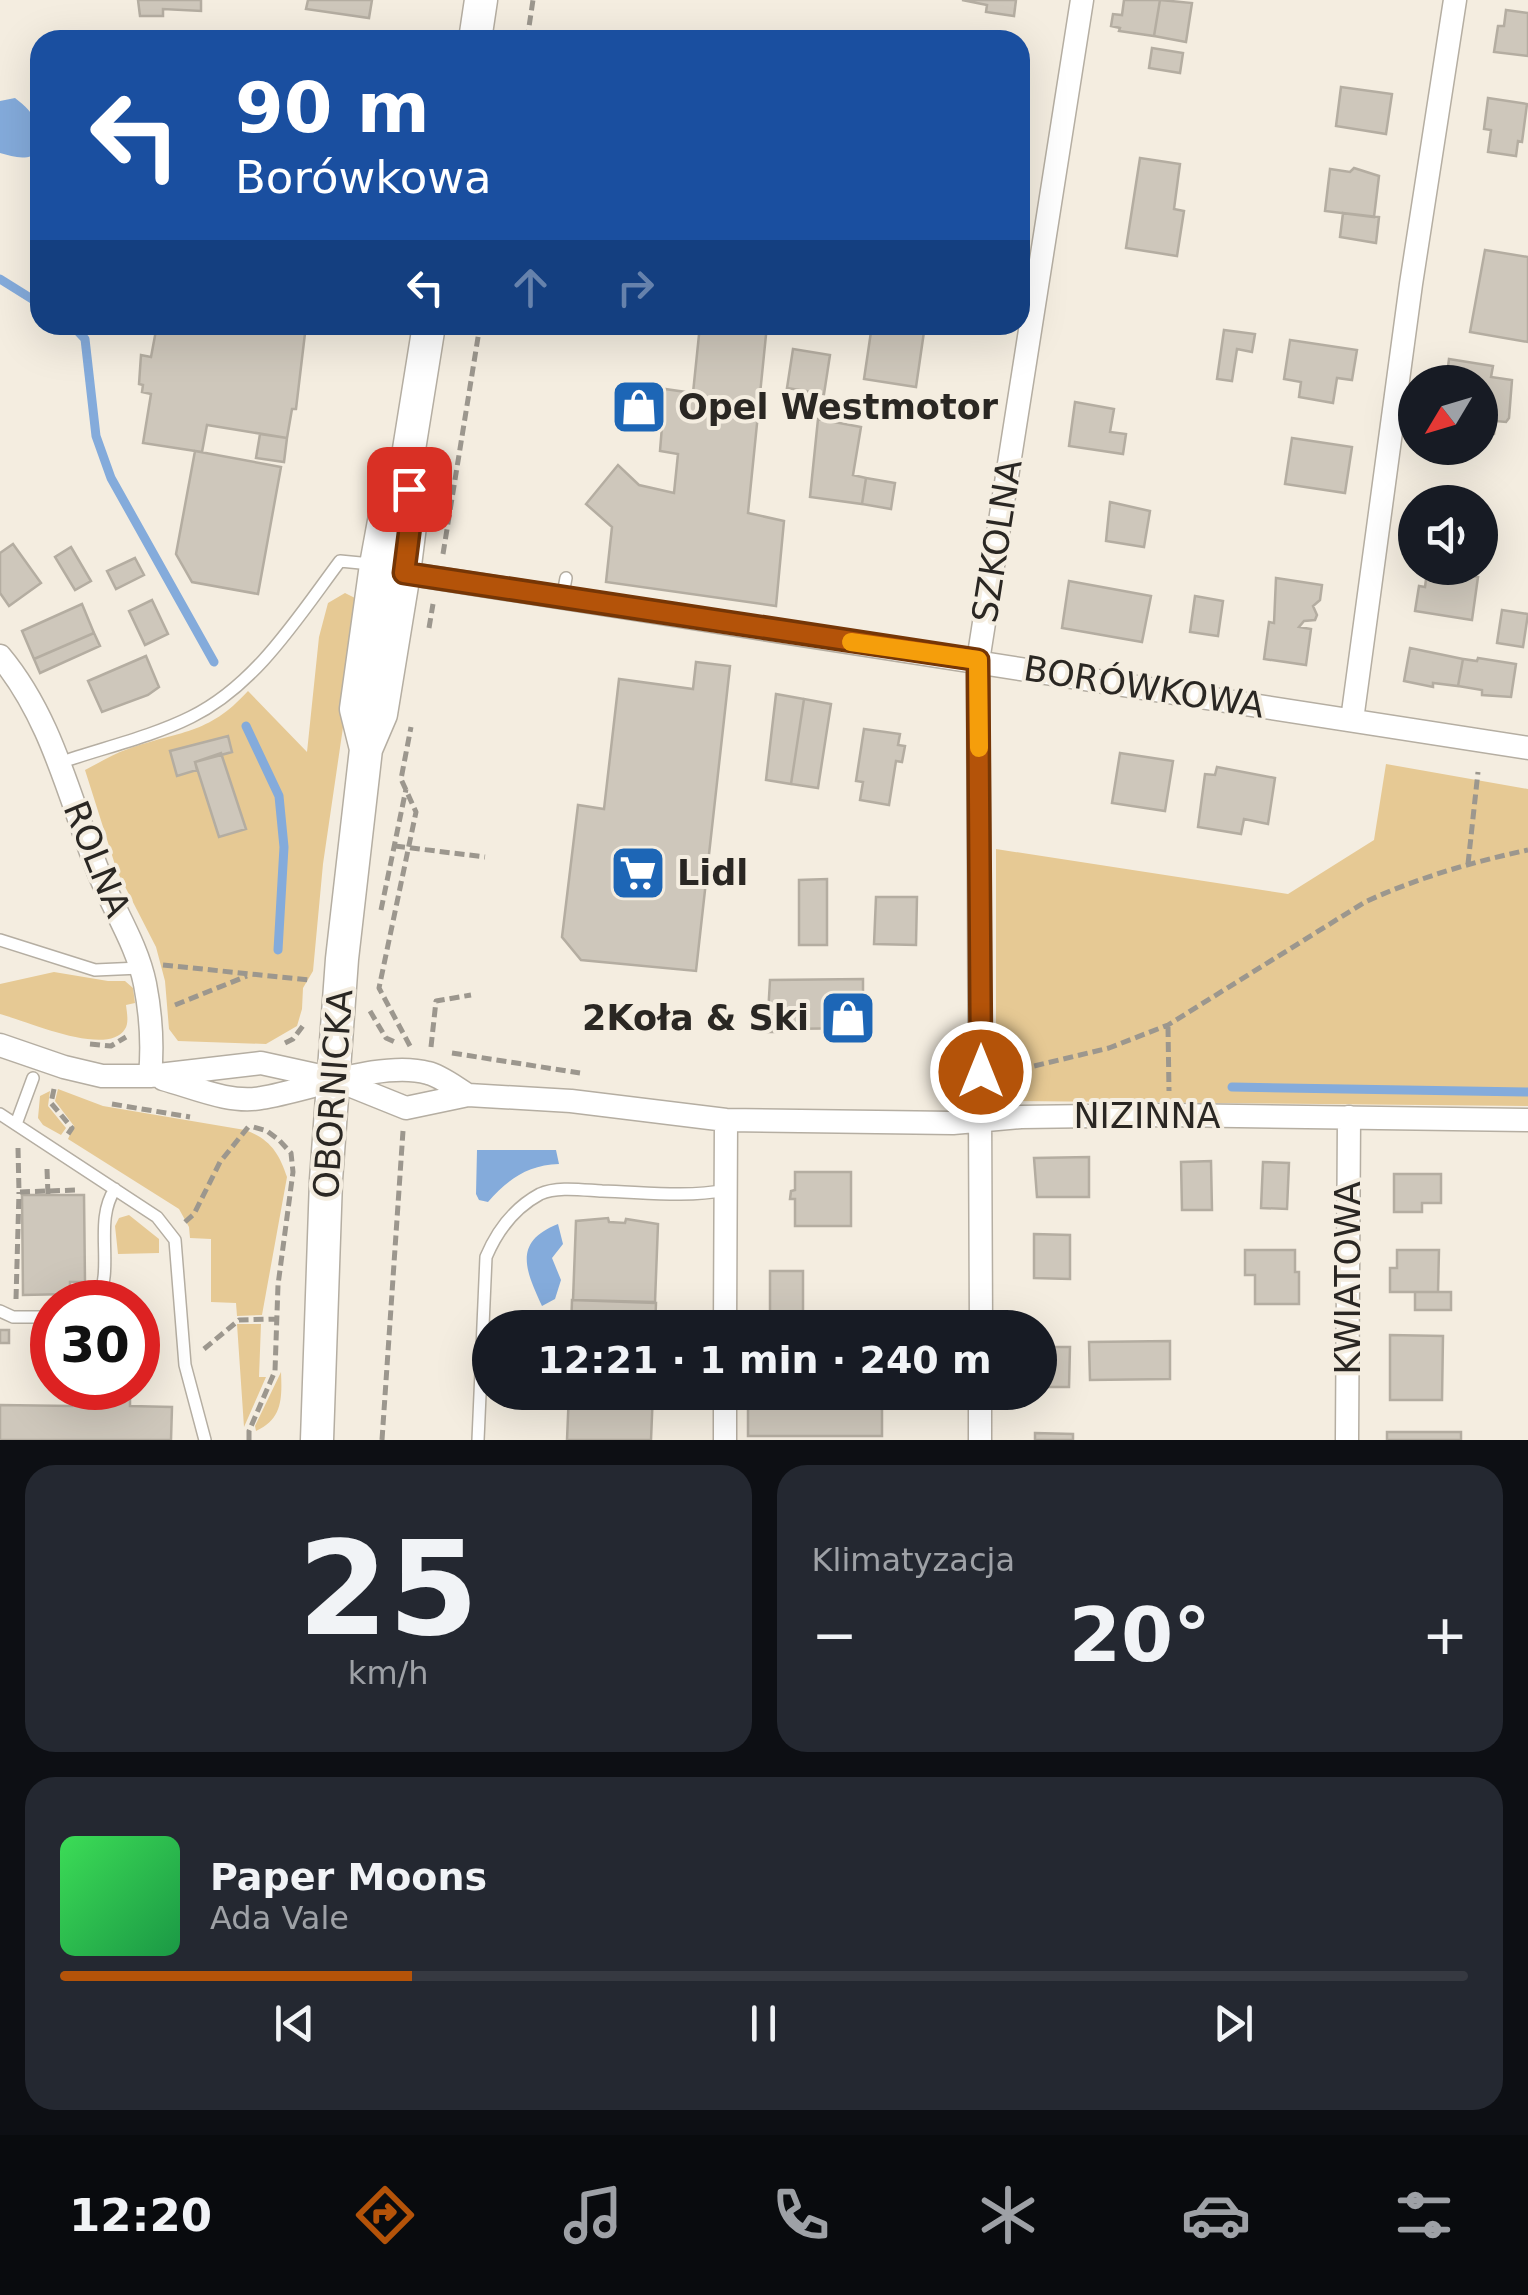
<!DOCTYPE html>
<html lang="pl">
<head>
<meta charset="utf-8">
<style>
  body { margin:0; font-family:"DejaVu Sans",sans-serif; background:#242831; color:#f1f3f6; height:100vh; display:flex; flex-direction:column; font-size:38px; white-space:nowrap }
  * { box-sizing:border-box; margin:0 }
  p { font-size:32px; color:#9ea1a6 }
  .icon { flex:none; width:55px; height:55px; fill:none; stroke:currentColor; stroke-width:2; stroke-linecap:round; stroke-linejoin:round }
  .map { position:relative; height:1440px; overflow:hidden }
  .drawer { display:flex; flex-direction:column; gap:25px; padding:25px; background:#0d0f14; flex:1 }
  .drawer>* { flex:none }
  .guide { position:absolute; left:30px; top:30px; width:1000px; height:305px; border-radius:30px; box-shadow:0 10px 40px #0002; background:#1a4fa0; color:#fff; overflow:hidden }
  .needle { width:65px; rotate:232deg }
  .tools { position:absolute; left:1398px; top:365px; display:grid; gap:20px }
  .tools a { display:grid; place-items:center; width:100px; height:100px; border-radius:50%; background:#171b24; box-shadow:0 10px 40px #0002; font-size:50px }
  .speed { position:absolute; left:30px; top:1280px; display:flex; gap:20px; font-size:50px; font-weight:700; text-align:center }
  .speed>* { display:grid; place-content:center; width:130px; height:130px; border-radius:50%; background:#171b24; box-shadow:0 10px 40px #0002; line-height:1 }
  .speed .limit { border:15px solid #d22; background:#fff; color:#111 }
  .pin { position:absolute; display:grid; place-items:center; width:85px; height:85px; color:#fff; margin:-42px; border-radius:20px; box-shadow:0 5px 15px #0006 }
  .me { position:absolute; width:110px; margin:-55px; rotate:0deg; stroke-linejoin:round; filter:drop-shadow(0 0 8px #0008) }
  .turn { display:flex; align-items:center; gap:35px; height:210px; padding:0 40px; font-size:45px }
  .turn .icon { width:130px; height:130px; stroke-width:2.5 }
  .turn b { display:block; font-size:70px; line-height:85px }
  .lanes { display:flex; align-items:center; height:95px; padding:0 40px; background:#0003; justify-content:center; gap:50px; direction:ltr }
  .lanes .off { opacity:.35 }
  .big { font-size:75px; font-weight:700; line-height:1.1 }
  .drawer .card { flex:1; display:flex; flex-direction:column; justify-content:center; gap:15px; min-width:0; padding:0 35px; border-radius:30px; background:#242831 }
  .drawer .dial { align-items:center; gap:0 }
  .dial b { font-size:130px; line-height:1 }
  .song { display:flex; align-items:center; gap:30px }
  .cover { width:120px; height:120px; border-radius:15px; background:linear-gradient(135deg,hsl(130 70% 55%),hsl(140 70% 35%)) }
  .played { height:10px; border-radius:5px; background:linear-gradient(90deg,#b45309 25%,#363941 25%) }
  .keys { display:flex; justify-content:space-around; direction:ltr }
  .heat { display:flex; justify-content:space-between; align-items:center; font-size:55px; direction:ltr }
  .drawer .tiles { flex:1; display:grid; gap:25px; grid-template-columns:1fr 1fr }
  .card:last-child { grid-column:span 2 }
  .trip { position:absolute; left:472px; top:1310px; width:585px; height:100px; border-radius:50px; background:#171b24; box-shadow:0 10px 40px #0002; font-weight:700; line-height:100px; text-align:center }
  .dock { display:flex; height:160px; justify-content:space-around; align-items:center; background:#090b0e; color:#9ea1a6 }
  .dock .icon { width:70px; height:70px }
  .dock .selected { color:#b45309 }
  .dock b { font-size:45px; color:#f1f3f6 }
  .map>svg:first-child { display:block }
  .green { fill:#e6c994 }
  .water { fill:#84abdb }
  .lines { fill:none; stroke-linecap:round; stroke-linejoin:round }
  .stream { stroke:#84abdb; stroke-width:9 }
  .building { fill:#cec7bb; stroke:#b4ada1; stroke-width:2.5 }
  .service-casing { stroke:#b5aea2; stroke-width:14 }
  .minor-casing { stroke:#b5aea2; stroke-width:25 }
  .secondary-casing { stroke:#b5aea2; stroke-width:35 }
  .path { stroke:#9c978e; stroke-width:5; stroke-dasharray:10 5; stroke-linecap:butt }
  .service { stroke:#fff; stroke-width:11 }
  .minor { stroke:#fff; stroke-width:22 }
  .secondary { stroke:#fff; stroke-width:32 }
  .route-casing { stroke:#753606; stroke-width:25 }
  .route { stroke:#b45309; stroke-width:18 }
  .slow { stroke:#f59e0b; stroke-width:18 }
  .labels { text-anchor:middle; stroke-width:8; stroke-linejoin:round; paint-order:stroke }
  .poi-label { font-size:35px; font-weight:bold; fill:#2a2723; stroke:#f4ede0; text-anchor:start }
  .street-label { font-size:35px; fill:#2a2723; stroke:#f4ede0 }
</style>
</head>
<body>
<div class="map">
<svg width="1528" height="1440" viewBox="0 0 1528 1440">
  <rect width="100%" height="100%" fill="#f4ede0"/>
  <path class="green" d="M345 593 355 598 359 618 323 864 313 971 303 988 302 1009 297 1026 266 1044 178 1041 169 1029 165 981 156 947 117 871 85 770C99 763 113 754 128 749 180 730 207 736 248 691L307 752 319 637 328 603Z
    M1386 764 1528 789V1106L1012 1101 996 1084V849L1288 894 1374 840Z
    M54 972 108 981H125L133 988 135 1003 126 1005C127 1013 129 1023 125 1029 108 1058 24 1020 0 1014V984Z
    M58 1089 103 1106 245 1130C270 1139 279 1153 287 1177L262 1315 237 1316 236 1303 211 1302V1239L190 1238 189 1227 179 1209 68 1139 74 1126 55 1101Z
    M50 1091 48 1106 66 1128 61 1135 43 1125 38 1118 40 1096Z
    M129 1215 159 1239V1253L118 1254 115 1226 119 1218Z
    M237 1324H261L259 1377H266L244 1427Z
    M281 1372C282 1397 283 1419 256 1431L255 1426Z"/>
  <path class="water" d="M15 98C36 114 40 124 40 150 29 162 14 157 0 153V101Z
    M477 1150H556L559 1164C528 1165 508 1179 488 1202L479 1200 476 1194Z
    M558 1224 563 1244 552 1258 561 1280 555 1299 542 1306C526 1271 512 1242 558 1224Z"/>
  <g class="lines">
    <path class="stream" d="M0 279 40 304
      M72 325 85 339 96 436 111 478 214 662
      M246 726 279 796 284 847 278 950
      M1232 1087 1528 1092"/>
  </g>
  <path class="building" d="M138 0H201V11L163 9V16H140Z
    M308 0H372L369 18 306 9Z
    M962 0H1016L1014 16 986 12 987 5Z
    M1124 0H1160L1154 36 1119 31 1120 28 1111 26 1113 14 1122 15Z
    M1160 0 1192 3 1186 42 1154 36Z
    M1506 10 1528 13V56L1494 52 1498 26H1504Z
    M1152 48 1183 53 1180 73 1149 68Z
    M1341 87 1392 94 1386 134 1336 126Z
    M1488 98 1527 104 1522 142 1518 141 1516 156 1488 152 1491 130 1484 129Z
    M1140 158 1180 164 1174 209 1184 211 1177 256 1126 248Z
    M1354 168 1379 176 1374 217 1325 211 1330 169 1350 172Z
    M1343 213 1379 217 1376 243 1340 237Z
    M1485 250 1528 257V342L1470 332Z
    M157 325H306L296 409H292L287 438 207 425 202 452 143 443 151 394 142 392 143 385 139 384 141 355 151 357Z
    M700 325H767L748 513 784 521 776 606 606 582 612 527 586 504 618 465 639 485 674 493 678 454 660 451 665 389 693 393Z
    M872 325H925L916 387 864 379Z
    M1224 330 1255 334 1252 352 1237 349 1232 381 1217 379Z
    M1290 340 1357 350 1352 380 1337 378 1333 403 1299 397 1301 382 1284 379Z
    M793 349 830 355 824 394 787 388Z
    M1449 359 1493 366 1491 377 1512 380 1509 418 1506 422 1496 421 1494 434 1480 437V382H1446Z
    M1075 402 1114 409 1110 432 1126 434 1123 454 1069 446Z
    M818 419 861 427 853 475 866 478 862 504 810 497Z
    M260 434 287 438 284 462 256 458Z
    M1292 438 1352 447 1345 493 1285 484Z
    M195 451 281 467 258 594 192 582 176 554Z
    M866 478 895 483 891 509 862 504Z
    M1110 502 1150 511 1144 547 1106 541Z
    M13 544 41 583 9 606 0 593V553Z
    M71 547 91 581 75 590 55 557Z
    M135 558 144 575 116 589 107 571Z
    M1422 568H1466L1465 575 1478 577 1472 620 1415 611 1419 586 1425 587 1427 572 1422 571Z
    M1276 578 1322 585 1320 600 1313 606 1317 615 1315 620 1304 621 1299 627 1311 629 1306 665 1264 659 1269 622 1274 623Z
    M1069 581 1151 596 1142 642 1062 628Z
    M1195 596 1223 601 1218 636 1190 632Z
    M152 600 168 634 145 645 129 611Z
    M82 604 94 633 34 659 22 631Z
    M1502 610 1528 614 1523 647 1497 643Z
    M94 633 100 646 40 673 34 659Z
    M1410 648 1463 659 1458 686 1433 683V687L1404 681Z
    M146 656 159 687 148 695 102 712 88 681Z
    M1478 658 1516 664 1511 697 1482 695V690L1458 686 1463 659 1477 661Z
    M696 662 730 666 696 971 581 960 562 937 578 805 604 809 619 679 693 689Z
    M776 694 804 699 791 784 766 780Z
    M804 699 831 704 818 788 791 784Z
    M864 729 900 734 898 745 905 746 902 762 896 761 889 805 860 800 863 782 856 781Z
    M228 736 232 752 195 762 197 770 177 776 170 751Z
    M221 753 246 829 219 837 195 762Z
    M1120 753 1173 761 1165 811 1112 803Z
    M1217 767 1275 778 1268 824 1244 819 1241 834 1198 827 1205 774 1215 775Z
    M827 879V945H799V880Z
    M876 897H917L916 945 874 944Z
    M863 979V1028L783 1029 782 1032H767L770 980Z
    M1089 1157V1197H1037L1034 1158Z
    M1211 1161 1212 1210H1182L1181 1162Z
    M1263 1162 1289 1163 1287 1209 1261 1208Z
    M795 1172H851V1226H795V1199H790L791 1191 795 1190Z
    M1394 1174H1441V1203H1422V1212H1394Z
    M22 1195H84L85 1282H70V1294L23 1295Z
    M608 1218 609 1222 625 1223 626 1219 658 1224 655 1302 573 1300 576 1221Z
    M1034 1234 1070 1235V1279L1034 1278Z
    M1245 1250H1295V1272H1299V1304H1255V1275H1245Z
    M1397 1250H1439L1438 1292H1390V1268H1397Z
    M770 1271H803V1328H770Z
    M1415 1292H1451V1310H1415Z
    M572 1300 656 1303 655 1328H571Z
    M0 1330H9V1343H0Z
    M1390 1335 1443 1336 1442 1400H1390Z
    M1170 1341V1379L1090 1380 1089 1342Z
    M1040 1347H1070L1069 1387H1040Z
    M72 1388H130V1406L172 1407 171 1440H0V1405L72 1406Z
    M569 1392H653L651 1440H567Z
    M774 1392H882V1436H748V1405H774Z
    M1387 1432H1461V1440H1387Z
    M1035 1433 1073 1434V1440H1035Z"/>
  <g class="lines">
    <g class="service-casing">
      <path id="service" d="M562 599 566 578
        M59 763C102 748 151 737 191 717 256 685 298 617 340 561L371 564
        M0 940 95 970 140 968
        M0 1114 157 1217 175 1240 185 1365 205 1440
        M16 1124 33 1078
        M97 1302C115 1267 93 1222 115 1189
        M0 1311 13 1317H52
        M478 1440 486 1257C497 1231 514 1208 540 1194 557 1186 583 1190 602 1191 643 1192 685 1198 726 1190"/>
    </g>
    <g class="minor-casing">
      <path id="minor" d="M404 573 1528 748
        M0 656C52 718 69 798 98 871 113 909 137 944 145 984 151 1015 153 1045 150 1076
        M1352 720 1411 284 1455 0
        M0 1045 64 1067 102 1076H150L261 1063 334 1079 406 1108 468 1095 571 1101 726 1120 953 1123 1021 1117 1170 1115 1528 1120
        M163 1079C193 1087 230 1104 261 1098 307 1091 382 1060 428 1073 441 1076 456 1088 468 1095
        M725 1328 726 1120
        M981 1328 978 661 1082 0
        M725 1440V1392
        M980 1440V1392
        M1347 1440 1349 1117"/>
    </g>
    <g class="secondary-casing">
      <path id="secondary" d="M475 40 481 0
        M366 749 356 709 376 565 387 505 406 468
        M317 1440 326 1180 342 959 366 749 381 714 404 573 412 510 406 468 429 325"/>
    </g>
    <path class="path" d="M527 40 533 0
      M443 554 480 325
      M429 628 433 604
      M395 846 485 857
      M1468 864 1478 772
      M381 910 406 789
      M163 965 309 980
      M175 1005 247 976
      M370 1011 386 1038 397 1043
      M1168 1027 1169 1091
      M285 1043 293 1039 305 1023
      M90 1044 111 1046 126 1037
      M410 1046 379 988 416 812 401 779 411 727
      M431 1047 436 1001 471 995
      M452 1053 580 1073
      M1005 1073 1109 1048 1168 1025 1365 902C1417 878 1472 862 1528 850
      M54 1089 51 1103 72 1128 68 1134
      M112 1104 190 1117
      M18 1148 19 1192 76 1190
      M47 1169 48 1195
      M185 1222 194 1214 220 1162 249 1126
      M16 1299 19 1192
      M204 1349 239 1320 275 1319
      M249 1440V1431L275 1371 278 1285 293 1172 291 1153 279 1140 267 1131 250 1126
      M382 1440 403 1131"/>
    <use href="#service" class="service"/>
    <use href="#minor" class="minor"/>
    <use href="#secondary" class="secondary"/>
  </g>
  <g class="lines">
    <g class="route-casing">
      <path id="route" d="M409 489 412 510 404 573 978 660 981 1072"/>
    </g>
    <use href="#route" class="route"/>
    <path class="slow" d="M851 642 978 660 979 748"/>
  </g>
  <defs>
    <g id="shop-square" transform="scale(2.875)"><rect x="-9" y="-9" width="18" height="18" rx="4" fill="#1d66b6" stroke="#f4ede0"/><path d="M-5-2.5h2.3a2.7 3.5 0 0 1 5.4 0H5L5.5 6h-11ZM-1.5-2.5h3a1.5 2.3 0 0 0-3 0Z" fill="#fff"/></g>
    <g id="supermarket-square" transform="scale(2.875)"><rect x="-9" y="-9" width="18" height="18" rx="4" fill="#1d66b6" stroke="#f4ede0"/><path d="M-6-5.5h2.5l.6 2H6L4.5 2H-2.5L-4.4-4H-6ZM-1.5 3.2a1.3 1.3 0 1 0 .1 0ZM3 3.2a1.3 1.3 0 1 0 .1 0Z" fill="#fff"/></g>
  </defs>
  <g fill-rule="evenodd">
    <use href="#shop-square" x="639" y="407"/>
    <use href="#supermarket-square" x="638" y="873"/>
    <use href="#shop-square" x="848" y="1018"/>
  </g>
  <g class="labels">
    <g class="poi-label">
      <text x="678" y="419">Opel Westmotor</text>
      <text x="677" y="885">Lidl</text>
      <text x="809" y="1030" text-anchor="end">2Koła &amp; Ski</text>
    </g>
    <g class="street-label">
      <text transform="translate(997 541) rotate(-81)" y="12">SZKOLNA</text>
      <text transform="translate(1144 687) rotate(9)" y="12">BORÓWKOWA</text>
      <text transform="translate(97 859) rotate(68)" y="12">ROLNA</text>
      <text transform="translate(333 1094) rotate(-86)" y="12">OBORNICKA</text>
      <text x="1147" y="1128">NIZINNA</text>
      <text transform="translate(1348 1278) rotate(-90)" y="12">KWIATOWA</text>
    </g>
  </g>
</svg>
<div class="tools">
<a><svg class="needle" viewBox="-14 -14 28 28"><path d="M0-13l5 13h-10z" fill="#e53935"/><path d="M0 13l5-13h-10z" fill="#9ea1a6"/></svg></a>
<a><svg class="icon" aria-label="sound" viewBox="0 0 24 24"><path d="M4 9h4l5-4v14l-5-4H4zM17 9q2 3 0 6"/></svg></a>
</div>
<div class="speed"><div class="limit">30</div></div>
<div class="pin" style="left:409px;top:489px;background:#d93025"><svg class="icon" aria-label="arrive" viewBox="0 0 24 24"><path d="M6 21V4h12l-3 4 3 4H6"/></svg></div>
<svg class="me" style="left:981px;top:1072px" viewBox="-20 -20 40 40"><circle r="17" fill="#b45309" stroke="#fff" stroke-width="3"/><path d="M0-11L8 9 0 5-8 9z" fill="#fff"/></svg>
<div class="trip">12:21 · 1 min · 240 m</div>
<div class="guide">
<div class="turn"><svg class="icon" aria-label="left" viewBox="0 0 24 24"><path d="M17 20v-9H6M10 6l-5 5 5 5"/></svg><div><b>90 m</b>Borówkowa</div></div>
<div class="lanes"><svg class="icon" aria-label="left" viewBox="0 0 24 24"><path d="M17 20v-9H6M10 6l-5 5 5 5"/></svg><svg class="icon off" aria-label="ahead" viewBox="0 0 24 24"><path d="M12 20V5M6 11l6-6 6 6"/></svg><svg class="icon off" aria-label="right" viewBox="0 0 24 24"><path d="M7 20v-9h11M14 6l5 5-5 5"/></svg></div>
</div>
</div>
<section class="drawer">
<div class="tiles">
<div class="card dial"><b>25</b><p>km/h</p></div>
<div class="card"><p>Klimatyzacja</p>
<div class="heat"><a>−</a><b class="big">20°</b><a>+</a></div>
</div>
<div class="card">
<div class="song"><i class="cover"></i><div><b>Paper Moons</b><p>Ada Vale</p></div></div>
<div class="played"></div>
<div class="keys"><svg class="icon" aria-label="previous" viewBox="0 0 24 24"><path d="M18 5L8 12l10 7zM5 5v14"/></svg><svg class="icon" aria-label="pause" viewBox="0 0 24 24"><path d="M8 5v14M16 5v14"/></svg><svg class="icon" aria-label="next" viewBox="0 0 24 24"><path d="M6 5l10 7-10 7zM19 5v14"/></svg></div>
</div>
</div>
</section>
<nav class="dock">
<b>12:20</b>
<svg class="icon selected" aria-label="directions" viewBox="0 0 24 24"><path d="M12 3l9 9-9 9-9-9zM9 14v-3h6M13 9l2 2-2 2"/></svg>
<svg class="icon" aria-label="music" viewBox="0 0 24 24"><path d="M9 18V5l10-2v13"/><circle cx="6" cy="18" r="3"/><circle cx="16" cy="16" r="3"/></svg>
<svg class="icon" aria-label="phone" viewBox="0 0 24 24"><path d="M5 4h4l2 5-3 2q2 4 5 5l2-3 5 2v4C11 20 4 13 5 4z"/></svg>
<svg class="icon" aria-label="climate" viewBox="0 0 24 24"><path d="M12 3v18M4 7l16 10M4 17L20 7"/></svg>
<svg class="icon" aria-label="car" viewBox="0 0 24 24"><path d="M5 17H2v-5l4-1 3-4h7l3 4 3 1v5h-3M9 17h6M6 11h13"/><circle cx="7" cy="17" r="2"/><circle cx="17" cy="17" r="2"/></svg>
<svg class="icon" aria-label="filters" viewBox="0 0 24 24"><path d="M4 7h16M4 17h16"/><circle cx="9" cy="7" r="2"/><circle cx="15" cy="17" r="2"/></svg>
</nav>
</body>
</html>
